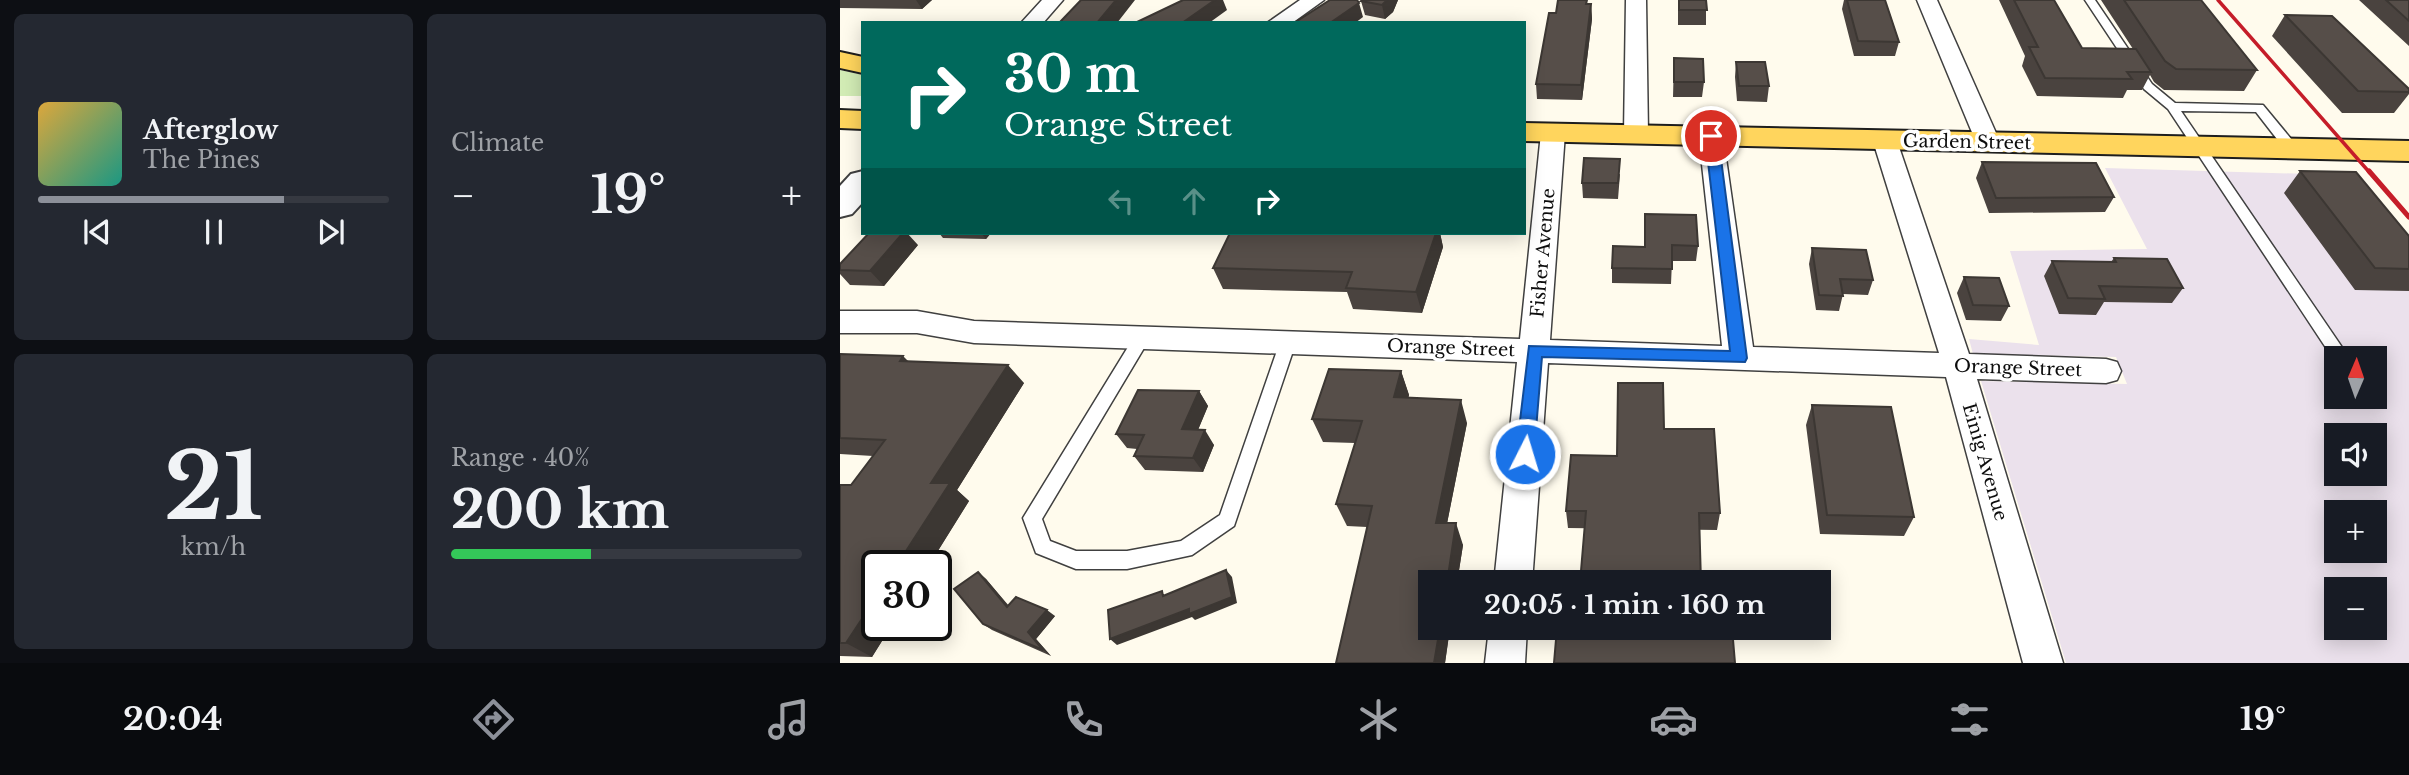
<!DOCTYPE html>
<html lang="en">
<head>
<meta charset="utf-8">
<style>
  body { margin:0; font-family:"Libre Baskerville",serif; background:#242831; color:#f1f3f6; height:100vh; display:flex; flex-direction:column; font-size:26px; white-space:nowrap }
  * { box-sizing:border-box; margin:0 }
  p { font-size:23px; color:#9ea1a6 }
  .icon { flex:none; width:38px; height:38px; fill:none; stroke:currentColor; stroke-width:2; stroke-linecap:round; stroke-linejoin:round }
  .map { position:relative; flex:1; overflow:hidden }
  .drawer { display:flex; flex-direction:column; gap:14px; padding:14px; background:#0d0f14; width:840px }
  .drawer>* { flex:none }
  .top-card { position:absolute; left:21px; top:21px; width:665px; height:214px; border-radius:0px; box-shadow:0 4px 18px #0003; background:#00695c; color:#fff; overflow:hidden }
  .needle { width:46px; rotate:2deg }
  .tools { position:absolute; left:1484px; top:346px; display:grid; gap:14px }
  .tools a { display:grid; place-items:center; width:63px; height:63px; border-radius:0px; background:#171b24; box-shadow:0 4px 18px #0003; font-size:35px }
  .speed { position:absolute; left:21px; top:550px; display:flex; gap:14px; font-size:35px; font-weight:700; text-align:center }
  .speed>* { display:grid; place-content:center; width:91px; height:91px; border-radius:50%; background:#171b24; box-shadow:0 4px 18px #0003; line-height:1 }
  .speed .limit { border:4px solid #111; border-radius:10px; background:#fff; color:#111 }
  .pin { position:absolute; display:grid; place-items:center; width:60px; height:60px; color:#fff; margin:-30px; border:4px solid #fff; border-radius:50%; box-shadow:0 2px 7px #0007 }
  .me { position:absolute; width:77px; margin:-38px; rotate:5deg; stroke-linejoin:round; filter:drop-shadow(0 0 5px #0008) }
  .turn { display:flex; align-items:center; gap:24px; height:147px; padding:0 28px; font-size:32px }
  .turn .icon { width:91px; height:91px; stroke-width:2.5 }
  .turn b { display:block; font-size:49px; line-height:60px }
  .lanes { display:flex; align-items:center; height:66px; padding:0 28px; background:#0003; justify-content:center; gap:35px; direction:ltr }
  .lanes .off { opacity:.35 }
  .big { font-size:52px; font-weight:700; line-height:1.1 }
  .drawer .tile { flex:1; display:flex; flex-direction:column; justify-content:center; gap:10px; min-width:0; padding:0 24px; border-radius:10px; background:#242831 }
  .drawer .dial { align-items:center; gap:0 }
  .dial b { font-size:91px; line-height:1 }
  .song { display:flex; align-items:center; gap:21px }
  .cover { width:84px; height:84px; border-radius:10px; background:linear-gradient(135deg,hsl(40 70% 55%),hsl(170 70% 35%)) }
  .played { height:7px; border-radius:4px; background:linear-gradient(90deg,#8c9099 70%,#363941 70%) }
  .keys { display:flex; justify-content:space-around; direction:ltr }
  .heat { display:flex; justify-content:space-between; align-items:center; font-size:38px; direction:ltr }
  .charge { height:10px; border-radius:5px; background:linear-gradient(90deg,#34c759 40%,#363941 0) }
  .drawer .tiles { flex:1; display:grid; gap:14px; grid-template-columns:repeat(2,1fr) }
  .trip { position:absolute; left:578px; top:570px; width:413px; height:70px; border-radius:0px; background:#171b24; box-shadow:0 4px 18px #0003; font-weight:700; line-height:70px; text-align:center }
  .tab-bar { display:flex; height:112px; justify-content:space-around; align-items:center; background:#090b0e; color:#9ea1a6 }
  .tab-bar .icon { width:49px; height:49px }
  .tab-bar .active { color:#8c9099 }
  .tab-bar b { font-size:32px; color:#f1f3f6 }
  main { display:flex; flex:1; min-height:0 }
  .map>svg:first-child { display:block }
  .industrial { fill:#ebe1ec; fill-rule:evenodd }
  .green { fill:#d2ecb5 }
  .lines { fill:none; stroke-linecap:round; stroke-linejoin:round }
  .service-casing { stroke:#404040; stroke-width:3 }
  .minor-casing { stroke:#404040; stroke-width:3 }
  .tertiary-casing { stroke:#404040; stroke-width:4 }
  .primary-casing { stroke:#1e1e1e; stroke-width:4 }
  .service { fill:#fff; fill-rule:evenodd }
  .minor { fill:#fff; fill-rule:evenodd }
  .tertiary { fill:#fff; fill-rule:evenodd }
  .primary { fill:#ffd55d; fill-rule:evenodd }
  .rail-far1 { stroke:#c51d29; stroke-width:3.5 }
  .rail { stroke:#c51d29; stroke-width:5 }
  .wall { fill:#4a433f }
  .shaded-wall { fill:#3c3733 }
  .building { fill:#564e49; stroke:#3c3733; stroke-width:2 }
  .route { fill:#1a73e8; stroke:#114b97; stroke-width:2 }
  .labels { text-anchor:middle; stroke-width:7; stroke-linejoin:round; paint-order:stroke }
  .street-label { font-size:18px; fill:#0d0d0d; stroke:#fff }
</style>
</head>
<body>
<main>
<section class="drawer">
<div class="tiles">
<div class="tile">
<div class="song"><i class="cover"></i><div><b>Afterglow</b><p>The Pines</p></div></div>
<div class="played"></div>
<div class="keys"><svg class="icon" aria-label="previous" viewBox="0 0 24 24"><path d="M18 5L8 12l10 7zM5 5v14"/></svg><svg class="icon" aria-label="pause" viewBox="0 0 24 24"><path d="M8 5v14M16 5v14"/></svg><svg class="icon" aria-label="next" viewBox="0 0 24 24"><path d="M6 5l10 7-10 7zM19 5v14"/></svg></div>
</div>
<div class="tile"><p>Climate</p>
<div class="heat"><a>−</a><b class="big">19°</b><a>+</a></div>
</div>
<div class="tile dial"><b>21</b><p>km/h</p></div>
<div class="tile"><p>Range · 40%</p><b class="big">200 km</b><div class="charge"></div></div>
</div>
</section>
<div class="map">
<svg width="1569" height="663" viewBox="0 0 1569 663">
  <rect width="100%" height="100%" fill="#fffbed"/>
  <path class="industrial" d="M1265 168 1502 175 1569 251V663H1226L1141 381 1287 384 1276 357 1133 354 1129 339 1199 345 1170 251 1307 249ZM1496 359H1535V397H1496ZM1496 436H1535V474H1496ZM1496 513H1535V551H1496ZM1496 590H1535V628H1496Z"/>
  <path class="green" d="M0 70 23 75V96H0Z"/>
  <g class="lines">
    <g class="service-casing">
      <path id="service" d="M1245 0H1255L1312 84 1335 103 1423 105 1457 146V152H1447L1416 112 1341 111 1510 359H1496V363L1328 109 1304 89Z
        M302 332 308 334 310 338 202 519 210 541 236 551H287L341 541 380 515 440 342 442 338H454L456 342 394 526 352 555 287 569H236L196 553 183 518 296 334Z"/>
    </g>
    <g class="minor-casing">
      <path id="minor" d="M202 0H223L203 23H181Z
        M460 0H484L452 23H427Z
        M786 0H806L808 134 804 139H788L784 134Z
        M1077 0H1097L1160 142 1156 147H1140L1136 142Z
        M713 126 721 128 725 133 710 340 882 346 859 137 863 132H879L883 137 913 347 1099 353 1033 141 1037 136H1053L1057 141 1129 354 1266 359 1277 362 1281 371 1277 380 1266 383 1137 379 1223 663H1183L1106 377 708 363 692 583H654L677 362 134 343 77 333H0V311H77L134 321 680 339 701 133 705 128Z
        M649 628H687L685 663H645Z"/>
    </g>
    <g class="tertiary-casing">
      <path id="tertiary" d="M23 171V202L12 214 0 217V186L11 174Z"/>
    </g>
    <g class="primary-casing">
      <path id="primary" d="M0 52 23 57V73L0 68Z
        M0 110 23 111V129L0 128Z
        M684 123 1569 141V161L684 141Z"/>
    </g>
    <use href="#service" class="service"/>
    <use href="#minor" class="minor"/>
    <use href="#tertiary" class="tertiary"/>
    <use href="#primary" class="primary"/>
    <path class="rail-far1" d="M1378 0 1530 173"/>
    <path class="rail" d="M1529 171 1569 217"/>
  </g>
  <path class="wall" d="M0 0H92L82 9 0 8Z
    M558 0 553 12 545 19 525 15 521 1Z
    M838 0H866V25H838Z
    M1004 0H1045L1059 42 1055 56H1014L1002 9Z
    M1159 0H1214L1242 48 1293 49 1261 0H1361L1417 70 1404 91 1324 90 1314 82 1310 75 1302 90H1287L1283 98 1197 96 1182 66 1185 56Z
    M1519 0H1569V46Z
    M749 4H751L752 19 742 100 697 99 696 84Z
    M1445 15 1569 89V94L1554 113H1502L1432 36Z
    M834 58 864 82 862 97H833Z
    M896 62 929 86 927 102 897 101 895 77Z
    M1142 162 1274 197 1265 212 1149 213 1136 178Z
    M1460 171 1569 236V291L1515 290 1444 193Z
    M780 174 778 199 743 198 742 183Z
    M805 214 858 246 856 261H832L831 284 772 283V268L805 247Z
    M99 233H151L146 239 103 238Z
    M390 233H600L603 247 582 313 513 309 507 292 383 289 373 268Z
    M78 245 44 286 10 285 0 274V264Z
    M972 248 1033 280 1028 295 1003 294 999 311 976 310 969 264Z
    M1274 258 1343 288 1332 303 1264 302 1256 315 1219 314 1204 276 1212 261 1271 262Z
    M1124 277 1169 306 1161 321 1126 320 1117 293Z
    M0 354 69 361 184 383 117 490 129 501 32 657 0 656V485H11L33 456 0 454Z
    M561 371 569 395 568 398 627 423 607 523 623 545 617 583H590V628H610L605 663H496L527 527 507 526 496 504 515 443 483 442 472 419Z
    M359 391 368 406 358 430 374 445 363 472 305 470 294 456 297 449 287 448 276 434Z
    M972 405 1074 517 1064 536 980 534 966 425Z
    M824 429 880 513 877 530 728 528 726 511 777 456Z
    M138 572 146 579 169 606 215 616 196 639 211 656 152 630 143 624Z"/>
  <path class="shaded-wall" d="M76 0H92L82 9Z
    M276 0H295L277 23H257Z
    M375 0H383L387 10 369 23H342Z
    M547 0H558L553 12 545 19 542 5Z
    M519 3 523 17 515 23H490Z
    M751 4 752 19 742 100 741 85Z
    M63 233H67L78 245 44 286 30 271Z
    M141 233H151L146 239Z
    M596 233H600L603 247 582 313 576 292Z
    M63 356 82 375 60 361Z
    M168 365 184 383 117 490 129 501 89 565H57L91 483Z
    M561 371 569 395 562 421 554 397Z
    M359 391 368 406 352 444 342 429Z
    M621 400 627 423 603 544 596 523Z
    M365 430 374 445 363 472 353 458Z
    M616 523 623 545 617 583H607Z
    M386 570 392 577 397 603 355 620 352 617 277 645 270 639Z
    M138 572 146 579 175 614 167 607Z
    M37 596V625H52L32 657 6 643Z
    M207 610 215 616 196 639 211 656 203 650 188 632Z
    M600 628H610L605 663H594Z"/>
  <path class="building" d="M241 0H276L257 23H219Z
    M343 0H375L342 23H295Z
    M490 0H517L519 3 490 23H454Z
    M522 0H547L542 5 521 1Z
    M718 0H747L746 4H751L741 85 696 84 709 13H716Z
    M839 0H866L867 10H839Z
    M1007 0H1045L1059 42 1018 41Z
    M1174 0H1214L1242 48 1296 49 1311 72H1287L1292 79 1205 78 1189 47H1198Z
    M1284 0H1361L1417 70 1336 69 1325 61Z
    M1546 0H1569V21Z
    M1445 15 1492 16 1569 89V92L1518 91Z
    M834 58 863 59 864 82H834Z
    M896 62H925L929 86H899Z
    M744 158 780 159 778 183H742Z
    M1142 162 1256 163 1274 197 1156 198Z
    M1460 171 1516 172 1569 236V269L1535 268Z
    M805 214 856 215 858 246 832 245V269L772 268 773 246 805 247Z
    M29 233H63L30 271 0 270V264Z
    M390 233H596L576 292 506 288 512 272 373 268Z
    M972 248 1026 250 1033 280 1000 279 1003 296 979 295Z
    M1274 258 1327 259 1343 288 1259 286 1265 299 1228 298 1212 261 1276 262Z
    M1124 277 1159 278 1169 306 1133 305Z
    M0 354 63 356 60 361 168 365 91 483H110L57 565H37V596L6 643H0V485H11L45 440 0 438Z
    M489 369 561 371 554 397 621 400 596 523H616L607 583H590V628H600L594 663H496L532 506 496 504 522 421 472 419Z
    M778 383H823L824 429H874L880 513H859L861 583H740L746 511H726L731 455 777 456Z
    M298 390 359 391 342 429 365 430 353 458 294 456 304 435 276 434Z
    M972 405 1051 407 1074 517 987 515Z
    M386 570 392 597 349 614V609L270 639 268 610 322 591 323 596Z
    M138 572 167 607 176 597 207 610 188 632 203 650 143 624 114 589Z
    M717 628H892L895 663H714Z"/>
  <path class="route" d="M871 133 878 136 907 358 905 362 702 357 694 454 685 461 679 459 676 454 689 346 890 351 865 136Z"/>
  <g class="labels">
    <g class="street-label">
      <text transform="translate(1127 142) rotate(1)" y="6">Garden Street</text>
      <text transform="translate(703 253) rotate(-85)" y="6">Fisher Avenue</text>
      <text transform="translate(611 348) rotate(2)" y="6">Orange Street</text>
      <text transform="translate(1178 368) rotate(2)" y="6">Orange Street</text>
      <text transform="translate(1145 462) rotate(74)" y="6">Einig Avenue</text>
    </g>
  </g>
</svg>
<div class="tools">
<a><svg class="needle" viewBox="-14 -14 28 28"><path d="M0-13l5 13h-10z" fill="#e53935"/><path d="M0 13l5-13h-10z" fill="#9ea1a6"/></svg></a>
<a><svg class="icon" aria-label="sound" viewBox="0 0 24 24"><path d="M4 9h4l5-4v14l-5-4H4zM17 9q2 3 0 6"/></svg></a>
<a>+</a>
<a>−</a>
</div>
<div class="speed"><div class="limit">30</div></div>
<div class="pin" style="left:871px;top:136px;background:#d93025"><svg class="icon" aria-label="arrive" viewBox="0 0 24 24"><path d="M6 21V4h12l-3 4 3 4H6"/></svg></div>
<svg class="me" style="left:685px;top:454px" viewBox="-20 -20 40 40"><circle r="17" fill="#1a73e8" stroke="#fff" stroke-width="3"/><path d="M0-11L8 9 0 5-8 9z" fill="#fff"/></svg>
<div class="trip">20:05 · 1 min · 160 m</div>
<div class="top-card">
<div class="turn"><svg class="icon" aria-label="right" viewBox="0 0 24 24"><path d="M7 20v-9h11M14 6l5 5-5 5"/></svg><div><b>30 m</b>Orange Street</div></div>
<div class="lanes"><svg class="icon off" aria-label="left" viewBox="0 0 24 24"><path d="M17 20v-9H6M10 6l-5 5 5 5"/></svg><svg class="icon off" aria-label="ahead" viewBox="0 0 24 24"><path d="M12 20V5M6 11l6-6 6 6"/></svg><svg class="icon" aria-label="right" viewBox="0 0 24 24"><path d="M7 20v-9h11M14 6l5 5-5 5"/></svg></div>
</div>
</div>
</main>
<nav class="tab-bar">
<b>20:04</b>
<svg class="icon active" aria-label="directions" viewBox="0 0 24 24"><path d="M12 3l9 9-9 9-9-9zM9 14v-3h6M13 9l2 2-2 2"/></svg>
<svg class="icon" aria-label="music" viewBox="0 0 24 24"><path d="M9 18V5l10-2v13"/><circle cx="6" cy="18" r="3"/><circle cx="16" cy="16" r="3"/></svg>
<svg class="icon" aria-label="phone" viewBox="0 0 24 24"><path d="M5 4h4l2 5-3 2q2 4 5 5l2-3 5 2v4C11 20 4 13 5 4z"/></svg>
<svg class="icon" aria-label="climate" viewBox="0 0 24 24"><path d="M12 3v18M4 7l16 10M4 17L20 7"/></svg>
<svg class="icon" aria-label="car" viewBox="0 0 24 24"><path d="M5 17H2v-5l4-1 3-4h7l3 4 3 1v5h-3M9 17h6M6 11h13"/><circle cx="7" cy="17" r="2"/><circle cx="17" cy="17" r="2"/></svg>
<svg class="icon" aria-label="filters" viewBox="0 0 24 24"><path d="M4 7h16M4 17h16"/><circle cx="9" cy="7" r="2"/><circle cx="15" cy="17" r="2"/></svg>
<b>19°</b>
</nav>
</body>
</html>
